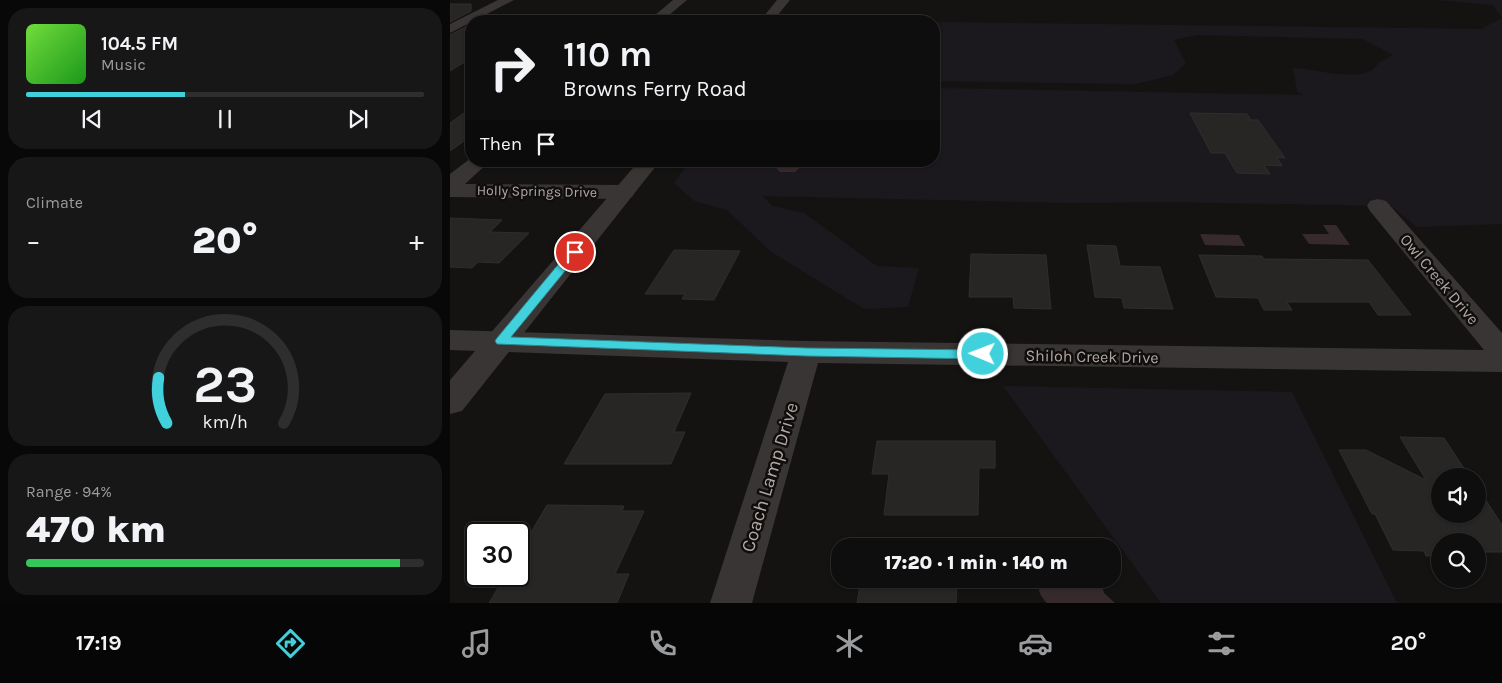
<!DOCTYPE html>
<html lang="en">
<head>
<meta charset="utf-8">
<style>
  body { margin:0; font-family:Karla,sans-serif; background:#181717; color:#f1f3f6; height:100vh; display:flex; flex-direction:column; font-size:19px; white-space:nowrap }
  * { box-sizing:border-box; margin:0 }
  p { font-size:16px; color:#9b9c9e }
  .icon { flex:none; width:28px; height:28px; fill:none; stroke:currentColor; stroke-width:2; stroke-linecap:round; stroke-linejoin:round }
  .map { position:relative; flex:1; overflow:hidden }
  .sheet { display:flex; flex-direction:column; gap:8px; padding:8px; background:#080808; width:450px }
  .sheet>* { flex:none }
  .guide { position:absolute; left:15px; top:15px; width:475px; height:152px; border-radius:20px; box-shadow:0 1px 4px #0004,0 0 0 1px #2f2e2e; background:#0f0e0e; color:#f1f3f6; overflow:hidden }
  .buttons { position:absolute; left:981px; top:468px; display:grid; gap:10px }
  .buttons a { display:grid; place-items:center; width:55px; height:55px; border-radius:50%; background:#0f0e0e; box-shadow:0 1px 4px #0004,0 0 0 1px #2f2e2e; font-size:25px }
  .speed { position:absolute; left:15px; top:522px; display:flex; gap:10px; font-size:25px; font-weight:700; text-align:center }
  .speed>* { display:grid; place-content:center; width:65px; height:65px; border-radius:50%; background:#0f0e0e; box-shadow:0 1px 4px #0004,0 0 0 1px #2f2e2e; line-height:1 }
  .speed .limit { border:2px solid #111; border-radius:8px; background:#fff; color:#111 }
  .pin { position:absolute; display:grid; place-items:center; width:42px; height:42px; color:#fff; margin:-21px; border:2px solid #fff; border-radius:50%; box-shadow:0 1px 5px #0007 }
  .me { position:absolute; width:55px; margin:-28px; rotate:271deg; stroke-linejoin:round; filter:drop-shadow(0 0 4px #0008) }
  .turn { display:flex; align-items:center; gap:18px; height:105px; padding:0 15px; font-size:22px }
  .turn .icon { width:65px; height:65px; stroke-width:2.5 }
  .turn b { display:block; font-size:35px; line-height:42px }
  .then { display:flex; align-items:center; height:48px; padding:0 15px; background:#0003; gap:10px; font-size:19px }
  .big { font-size:38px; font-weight:800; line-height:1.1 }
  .sheet .card { flex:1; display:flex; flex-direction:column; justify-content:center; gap:8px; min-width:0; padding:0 18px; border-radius:20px; background:#181717 }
  .sheet .dial { align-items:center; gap:0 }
  .dial svg { height:130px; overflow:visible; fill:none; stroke:#2f2e2e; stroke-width:7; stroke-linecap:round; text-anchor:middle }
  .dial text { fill:#f1f3f6; stroke:none }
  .song { display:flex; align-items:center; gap:15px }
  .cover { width:60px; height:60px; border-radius:8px; background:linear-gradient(135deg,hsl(100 70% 55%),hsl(120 70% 35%)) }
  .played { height:5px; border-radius:2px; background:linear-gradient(90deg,#41d1dd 40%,#2f2e2e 40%) }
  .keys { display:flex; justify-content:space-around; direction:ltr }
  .heat { display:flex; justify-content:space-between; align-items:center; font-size:28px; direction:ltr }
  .charge { height:8px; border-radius:4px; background:linear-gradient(90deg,#34c759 94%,#2f2e2e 0) }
  .trip { position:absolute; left:381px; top:538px; width:290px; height:50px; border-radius:20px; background:#0f0e0e; box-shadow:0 1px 4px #0004,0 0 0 1px #2f2e2e; font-weight:800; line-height:50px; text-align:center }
  .tabs { display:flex; height:80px; justify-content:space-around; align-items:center; background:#060606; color:#9b9c9e }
  .tabs .icon { width:35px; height:35px }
  .tabs .active { color:#41d1dd }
  .tabs b { font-size:22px; color:#f1f3f6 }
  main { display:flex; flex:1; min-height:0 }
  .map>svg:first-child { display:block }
  .green { fill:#1c191e }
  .water { fill:#362a2c }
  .building { fill:#282625; stroke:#2f2e2d }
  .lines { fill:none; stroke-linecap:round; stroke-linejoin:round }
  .minor { fill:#383534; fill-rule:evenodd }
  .tertiary { fill:#383534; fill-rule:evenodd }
  .route { fill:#41d1dd; stroke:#2a8890 }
  .labels { text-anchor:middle; stroke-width:5; stroke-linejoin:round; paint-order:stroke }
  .far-street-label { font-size:14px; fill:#b3a7a5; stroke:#0f0e0d }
  .street-label { font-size:16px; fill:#b3a7a5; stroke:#0f0e0d }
  .near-street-label { font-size:19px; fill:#b3a7a5; stroke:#0f0e0d }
</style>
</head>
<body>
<main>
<section class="sheet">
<div class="card">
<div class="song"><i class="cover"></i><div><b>104.5 FM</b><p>Music</p></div></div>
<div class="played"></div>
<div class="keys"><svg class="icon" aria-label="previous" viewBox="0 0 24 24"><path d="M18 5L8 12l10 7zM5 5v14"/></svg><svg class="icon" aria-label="pause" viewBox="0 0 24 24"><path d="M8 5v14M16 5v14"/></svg><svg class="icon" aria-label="next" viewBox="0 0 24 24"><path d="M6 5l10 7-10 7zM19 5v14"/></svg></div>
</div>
<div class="card"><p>Climate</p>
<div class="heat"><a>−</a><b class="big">20°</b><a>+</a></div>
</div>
<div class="card dial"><svg viewBox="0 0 100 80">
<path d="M14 69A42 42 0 1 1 86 69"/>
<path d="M14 69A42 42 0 0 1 9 41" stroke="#41d1dd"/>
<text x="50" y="56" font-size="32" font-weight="700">23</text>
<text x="50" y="72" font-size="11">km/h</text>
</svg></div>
<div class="card"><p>Range · 94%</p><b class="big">470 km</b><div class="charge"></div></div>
</section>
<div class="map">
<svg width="1052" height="603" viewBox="0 0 1052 603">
  <rect width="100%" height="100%" fill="#141312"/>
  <path class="green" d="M986 0H1052V224L967 227 941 206 716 202 620 203 312 196 323 206 354 213 427 266 469 268 458 307 414 309 320 251 277 210 244 201 224 183 240 161H319L330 172H345L358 161H484V88L853 95 847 91 843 68C863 68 902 81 920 71 924 70 926 65 929 63 932 60 938 58 943 55L913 39 747 35 724 40 736 63 723 75 685 84 484 81V22L1031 29 1052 18 1043 5Z
    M553 386 842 392 947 603H711Z"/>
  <path class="water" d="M319 161H358L345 172H330Z
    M873 225H886L900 245 859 244 852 234H879Z
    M750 234 789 235 795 246 755 245Z
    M591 579H650L654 593 665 603H597C589 595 587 590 591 579Z"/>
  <path class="building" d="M0 4H21V11L0 22Z
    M21 24V58L0 71V35Z
    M21 108V136L0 151V123Z
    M740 113 797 114 801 120H808L835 158 827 157 832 166 814 165 820 174 787 173 775 153H761Z
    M0 218 52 220 40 232 79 233 49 263 28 262 22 268 0 267Z
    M637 245 666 246 670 266 710 267 723 309 674 308 672 298 645 297Z
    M224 250 290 251 264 300 232 299 235 294H195Z
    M521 254 596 255 601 309 564 308 563 297H519Z
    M749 255 812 256 814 259 918 260 961 315H928L919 302H837L842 310H814L808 298 766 297Z
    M241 393 224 432H235L221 464H114L155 394Z
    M950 437 994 438 1019 476H990V514H1028V488L1052 525V552H1028V541H990V556H976L974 551 943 550 925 514H922L889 450H916L976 480Z
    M427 441H545V468H529L528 515H434L439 474H422Z
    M97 505 174 506 172 511H194L165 574H179L167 603H39L55 576H69V553Z
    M411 579H507L506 603H407Z"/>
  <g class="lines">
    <path class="minor" d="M48 0H64L0 33V24Z
      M223 0H237L212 21H198Z
      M21 158V161H40L15 184 174 185 182 187 185 192 182 197 174 199 0 197V174Z
      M928 199 936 201 1052 333V372L368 363 302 603H260L338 362 0 350V330L356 341 1034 350 920 211 917 206 920 201Z"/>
    <path class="tertiary" d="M327 0H340L323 21H310Z
      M189 161H210L12 411 0 414V380Z"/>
  </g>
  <path class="route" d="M125 248 129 249 130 252 129 254 61 337 356 348 533 350 539 354 533 359 356 356 47 344 45 341 47 338 121 249Z"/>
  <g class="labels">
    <g class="far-street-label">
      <text transform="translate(87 191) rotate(1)" y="5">Holly Springs Drive</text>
    </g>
    <g class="street-label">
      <text transform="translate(990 279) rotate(50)" y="6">Owl Creek Drive</text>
      <text transform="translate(642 356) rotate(1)" y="6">Shiloh Creek Drive</text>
    </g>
    <g class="near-street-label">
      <text transform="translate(319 477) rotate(-73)" y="7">Coach Lamp Drive</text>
    </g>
  </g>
</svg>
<div class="buttons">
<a><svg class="icon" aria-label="sound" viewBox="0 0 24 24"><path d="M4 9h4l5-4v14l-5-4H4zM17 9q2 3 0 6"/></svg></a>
<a><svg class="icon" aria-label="search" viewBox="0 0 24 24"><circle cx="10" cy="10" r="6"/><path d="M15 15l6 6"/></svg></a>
</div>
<div class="speed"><div class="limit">30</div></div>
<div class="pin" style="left:125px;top:252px;background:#d93025"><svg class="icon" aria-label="arrive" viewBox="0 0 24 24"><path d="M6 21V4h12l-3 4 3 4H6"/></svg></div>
<svg class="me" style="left:533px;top:354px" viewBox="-20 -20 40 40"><circle r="17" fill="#41d1dd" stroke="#fff" stroke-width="3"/><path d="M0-11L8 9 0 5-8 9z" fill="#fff"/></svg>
<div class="trip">17:20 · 1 min · 140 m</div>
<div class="guide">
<div class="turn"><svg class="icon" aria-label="right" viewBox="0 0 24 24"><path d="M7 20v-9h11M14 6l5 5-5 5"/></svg><div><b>110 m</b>Browns Ferry Road</div></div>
<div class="then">Then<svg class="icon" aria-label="arrive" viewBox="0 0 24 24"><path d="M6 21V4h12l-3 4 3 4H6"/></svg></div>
</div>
</div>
</main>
<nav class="tabs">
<b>17:19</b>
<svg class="icon active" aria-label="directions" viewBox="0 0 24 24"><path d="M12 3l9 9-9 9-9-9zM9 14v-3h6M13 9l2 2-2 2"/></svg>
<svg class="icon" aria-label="music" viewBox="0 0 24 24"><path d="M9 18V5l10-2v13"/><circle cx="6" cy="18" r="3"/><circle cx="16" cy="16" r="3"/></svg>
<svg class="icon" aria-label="phone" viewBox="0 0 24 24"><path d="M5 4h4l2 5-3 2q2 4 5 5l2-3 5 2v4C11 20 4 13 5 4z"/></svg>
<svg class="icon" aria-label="climate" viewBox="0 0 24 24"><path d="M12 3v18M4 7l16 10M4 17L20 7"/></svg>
<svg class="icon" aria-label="car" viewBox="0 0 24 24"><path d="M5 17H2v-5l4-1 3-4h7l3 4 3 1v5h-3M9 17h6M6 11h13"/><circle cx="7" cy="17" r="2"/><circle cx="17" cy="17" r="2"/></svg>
<svg class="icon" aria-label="filters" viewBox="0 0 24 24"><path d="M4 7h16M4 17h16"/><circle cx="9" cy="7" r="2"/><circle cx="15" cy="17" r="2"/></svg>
<b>20°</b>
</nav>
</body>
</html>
